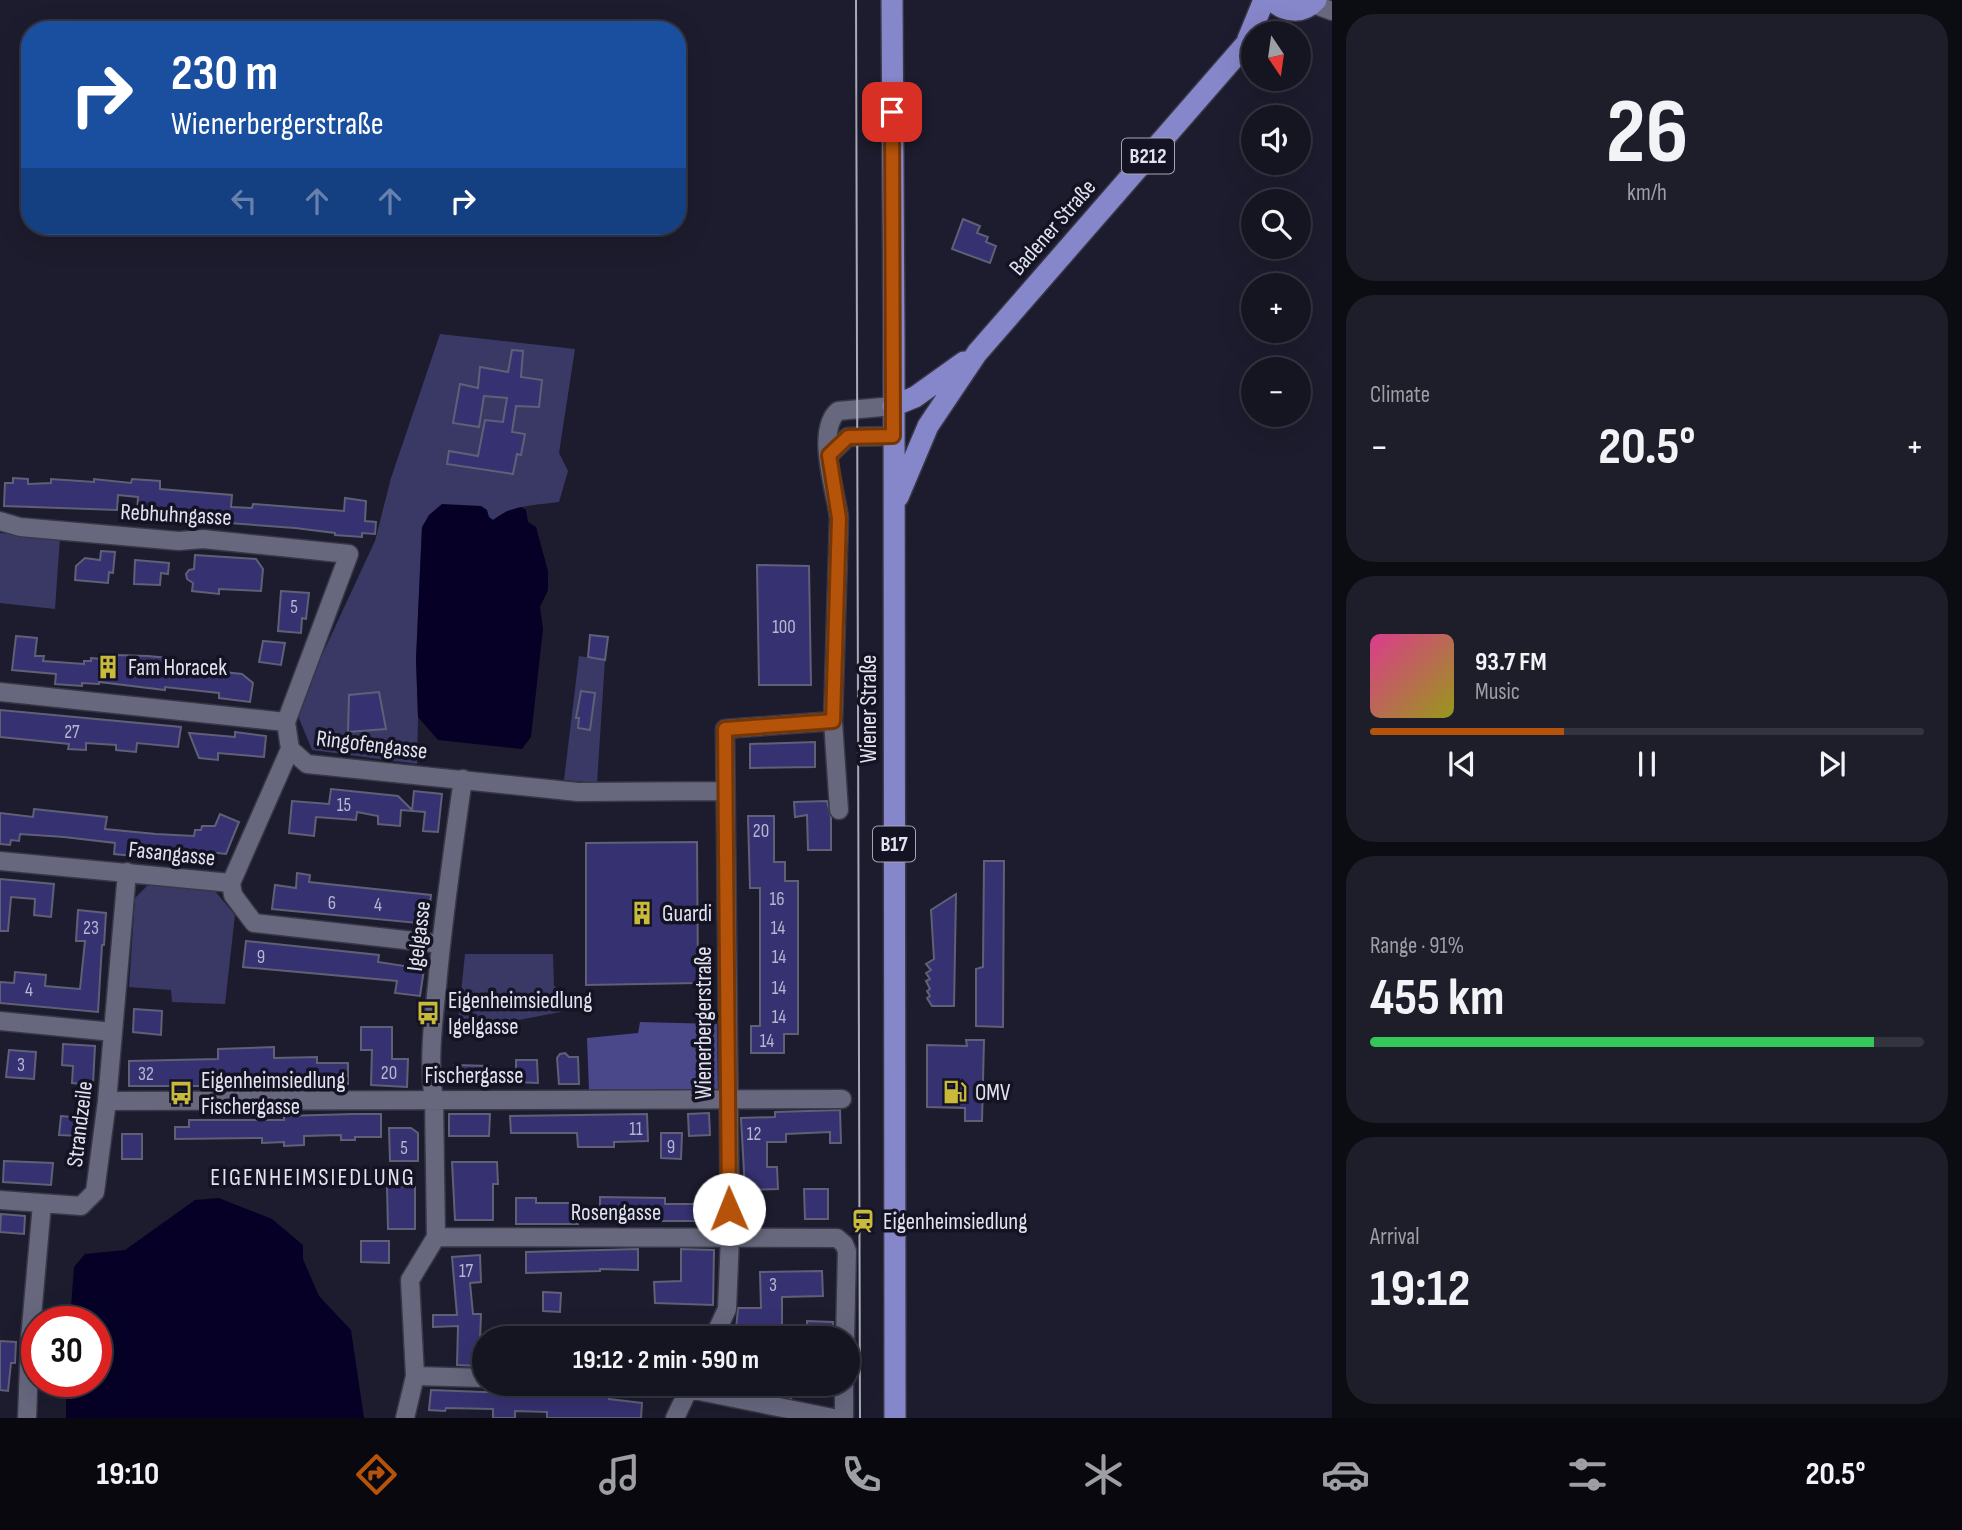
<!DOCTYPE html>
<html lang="en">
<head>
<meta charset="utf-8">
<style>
  body { margin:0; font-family:"Sofia Sans Condensed",sans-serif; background:#1e1e2a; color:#f1f3f6; height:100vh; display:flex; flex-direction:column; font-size:26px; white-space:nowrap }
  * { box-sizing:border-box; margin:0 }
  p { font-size:23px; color:#9d9fa5 }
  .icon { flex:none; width:38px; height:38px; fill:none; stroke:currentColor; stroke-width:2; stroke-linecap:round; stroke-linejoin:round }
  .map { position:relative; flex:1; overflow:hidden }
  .drawer { display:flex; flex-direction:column; gap:14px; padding:14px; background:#0c0c13; width:630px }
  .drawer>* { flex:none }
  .guide { position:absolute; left:21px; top:21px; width:665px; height:214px; border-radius:28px; box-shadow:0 7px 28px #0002,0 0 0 2px #343440; background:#1a4fa0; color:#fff; overflow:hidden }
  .needle { width:46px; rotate:167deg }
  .tools { position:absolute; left:1241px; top:21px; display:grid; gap:14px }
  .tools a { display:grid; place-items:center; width:70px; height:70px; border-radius:50%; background:#151522; box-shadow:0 7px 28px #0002,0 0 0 2px #343440; font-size:35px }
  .speed { position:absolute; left:21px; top:1306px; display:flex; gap:14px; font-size:35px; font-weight:700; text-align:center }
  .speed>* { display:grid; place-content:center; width:91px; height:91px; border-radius:50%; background:#151522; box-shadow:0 7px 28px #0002,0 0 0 2px #343440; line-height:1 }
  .speed .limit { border:10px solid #d22; background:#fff; color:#111 }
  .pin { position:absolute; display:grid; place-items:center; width:60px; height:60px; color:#fff; margin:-30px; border-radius:14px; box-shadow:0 4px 10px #0006 }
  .me { position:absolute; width:77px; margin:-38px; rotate:359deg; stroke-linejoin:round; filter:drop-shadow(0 0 5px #0008) }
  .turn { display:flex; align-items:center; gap:24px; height:147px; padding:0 35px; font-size:32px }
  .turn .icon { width:91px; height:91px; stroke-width:2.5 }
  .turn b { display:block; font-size:49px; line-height:60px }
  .lanes { display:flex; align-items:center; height:66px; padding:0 35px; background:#0003; justify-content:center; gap:35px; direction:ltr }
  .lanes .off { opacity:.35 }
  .big { font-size:52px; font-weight:700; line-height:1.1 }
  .drawer .card { flex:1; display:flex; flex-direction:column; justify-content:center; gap:10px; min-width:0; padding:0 24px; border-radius:28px; background:#1e1e2a }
  .drawer .dial { align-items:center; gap:0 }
  .dial b { font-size:91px; line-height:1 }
  .song { display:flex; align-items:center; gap:21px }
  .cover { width:84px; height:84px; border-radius:10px; background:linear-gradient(135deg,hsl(330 70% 55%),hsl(60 70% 35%)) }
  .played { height:7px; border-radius:4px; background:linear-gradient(90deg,#b45309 35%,#343440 35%) }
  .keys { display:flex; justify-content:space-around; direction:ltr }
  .heat { display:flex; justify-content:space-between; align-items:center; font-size:38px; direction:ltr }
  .charge { height:10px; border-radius:5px; background:linear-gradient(90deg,#34c759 91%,#343440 0) }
  .trip { position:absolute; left:472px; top:1326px; width:388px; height:70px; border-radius:35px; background:#151522; box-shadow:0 7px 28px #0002,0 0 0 2px #343440; font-weight:700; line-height:70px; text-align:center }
  .tab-bar { display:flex; height:112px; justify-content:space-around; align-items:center; background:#08080e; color:#9d9fa5 }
  .tab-bar .icon { width:49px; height:49px }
  .tab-bar .active { color:#b45309 }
  .tab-bar b { font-size:32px; color:#f1f3f6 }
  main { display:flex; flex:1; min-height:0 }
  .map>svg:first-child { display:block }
  .green { fill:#3a3966 }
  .forest { fill:#4a488a }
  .water { fill:#060026 }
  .building { fill:#363171; stroke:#5f6076; stroke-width:2 }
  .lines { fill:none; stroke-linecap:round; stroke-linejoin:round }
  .minor-casing { stroke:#373746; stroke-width:21 }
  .major-casing { stroke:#373746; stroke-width:24 }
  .minor { stroke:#67687e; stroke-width:18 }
  .major { stroke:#8686ca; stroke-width:21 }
  .tram { stroke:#a9aab8; stroke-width:2 }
  .route-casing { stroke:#753606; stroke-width:18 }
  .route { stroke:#b45309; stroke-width:12 }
  .labels { text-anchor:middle; stroke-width:7; stroke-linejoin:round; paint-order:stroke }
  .number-label { font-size:19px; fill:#b7b6d0 }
  .shield { fill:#131324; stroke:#a4a5b2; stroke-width:2 }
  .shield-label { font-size:21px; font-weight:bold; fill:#e2e3ef }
  .street-label { font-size:23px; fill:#e2e3ef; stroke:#131324 }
  .poi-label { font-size:23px; fill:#e2e3ef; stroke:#131324; text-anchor:start }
  .neighbourhood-label { font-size:24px; letter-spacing:2px; fill:#e2e3ef; stroke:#131324 }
</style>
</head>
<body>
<main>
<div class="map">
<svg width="1332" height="1418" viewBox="0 0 1332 1418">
  <rect width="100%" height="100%" fill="#1c1c2e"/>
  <path class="green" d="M440 334 575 349 559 453 568 471 559 502C536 505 512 505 493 520L489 517 422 527 416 659 418 717 417 764 312 750 296 711 375 541 391 478Z
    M0 533 60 538 55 609 0 603Z
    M579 656 605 660 597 783 564 780Z
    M148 885 214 890 235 915 225 1004 172 1002 171 990 129 987 135 898Z
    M465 954H553L554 986 586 1007 457 1032Z"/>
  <path class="forest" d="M640 1022 717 1024 718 1092 589 1091 587 1038 638 1033Z"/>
  <path class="water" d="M442 504 481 506 487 510 489 517 493 520 507 511 521 507 526 510 528 522 536 527 548 571V590L540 607 543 629 531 737 522 749 438 740 418 717 416 659 422 527 429 515Z
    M219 1198 272 1219 303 1245V1259L319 1296 351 1330 364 1418H66V1381H96V1321H70L74 1267 85 1254 125 1250 195 1200Z"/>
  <path class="building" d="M963 219 980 226 977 233 988 237 986 242 996 246 990 263 952 249Z
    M512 350 523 351 521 377 542 380 539 407 516 406 512 432 525 434 521 455 517 454 513 474 447 464 449 451 478 456 485 420 503 422 507 398 484 396 479 427 453 423 460 384 478 388 480 367 508 372Z
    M13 478 28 479V484L51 483V479L94 482V479L131 483 132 479 160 481V489L232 495 231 507 252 508 253 504 344 511 345 498 366 501 365 521 376 522 375 534 362 533V537L335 535V533L295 528 176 519V516L137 512 138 497 118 495 117 510 4 506 5 483H13Z
    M101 551 115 552 113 573 109 572 108 583 75 580 76 566 85 558 100 560Z
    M195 555 256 559 263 569 261 591 219 589V594L192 591 193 583 187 579 186 574 189 570 194 569Z
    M135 560 169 563 168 574 161 573 160 585 134 584Z
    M757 565 809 566 811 685H759Z
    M281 591 309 593 306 619 302 618 301 633 278 631Z
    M590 635 608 637 605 660 588 657Z
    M16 636 37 638 35 656H44L43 661 84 664V661H91V658L116 660 117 655 148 656 168 658 167 670 188 671V668L242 674 253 683 250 702 219 698V693L165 687V690L99 682V684L82 683V686L55 684 56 674 12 670Z
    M263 641 285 643 281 665 259 662Z
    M581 691 595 693 590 730 578 728 579 718H576Z
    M379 692 386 729 348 732 349 695Z
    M0 710 181 727 178 747 137 743 136 752 116 750V745L86 743V750L68 749 69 744 0 737Z
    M235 732 266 736 264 757 218 753V760L199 758 189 733 235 737Z
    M815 742V767L750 768V744Z
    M331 789 398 796 412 810 414 791 442 794 438 832 423 831 425 812 401 810 400 826 378 824V816L357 812 356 820 316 817 314 836 289 833 292 801 329 804Z
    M827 801 831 817V850H808L807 815 795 817 794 802Z
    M34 809 107 817 105 829 156 834 194 836 195 830H201L202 826H215L220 814 239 822 226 854 200 851 199 856 187 855 186 861 114 854 115 843 64 837 20 834 19 841 11 840 10 845 0 844V813L33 817Z
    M748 816H774V862H785V881H798V1034H784V1053H751V1026H760V888H750Z
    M697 842 698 983 586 985V843Z
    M984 861H1004L1003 1027 976 1026V969L983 967Z
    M297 873 310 875 309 882 431 895 428 924 272 909 275 885 296 888Z
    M0 879 54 884 51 917 34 915 35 899 11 897 8 931H0Z
    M956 894 954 1006H932L927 998 930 996 927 991 930 989 926 981 930 979 926 973 931 970 926 964 934 959 931 910Z
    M78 910 106 913 104 945H102L98 1012 0 1003V982L14 983 15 972 46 975 45 986 80 989 85 941H76Z
    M246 941 379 955 378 962 424 969 420 996 395 993 397 981 243 967Z
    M134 1009 162 1011 161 1035 133 1032Z
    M361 1027H392V1059H408L407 1087 371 1085 372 1050H361Z
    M966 1040H984L982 1121H965V1108L927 1107V1045L967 1046Z
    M63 1044 95 1046 93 1085 72 1083 73 1066 62 1065Z
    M274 1047V1058L317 1057V1063H348V1084L285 1085V1078L250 1077 204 1078V1086H129V1061L218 1059V1049Z
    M9 1050 36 1052 34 1079 6 1077Z
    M565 1053 569 1057H578L579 1084H559L557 1058 560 1054Z
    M516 1060H537L538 1083 516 1082Z
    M454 1065 490 1066V1083L455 1082Z
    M840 1110 841 1143H830V1132L786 1134V1142H767V1167H777L778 1189 745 1190 741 1118 775 1117V1112Z
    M709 1113 710 1135 689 1136 688 1114Z
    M354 1114H381V1137H355V1140H341V1135L304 1136V1145L284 1146V1142L262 1143V1138L175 1139V1127H189V1120H284V1116Z
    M449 1114H490L489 1136H449Z
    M647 1114 648 1141 614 1142V1147H578L577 1133H511L510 1116Z
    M61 1116 83 1118 81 1136 59 1135Z
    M389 1128H411L418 1133V1161H390Z
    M661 1133H682L681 1159 661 1158Z
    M122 1134H142V1159H122Z
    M4 1161 53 1163 51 1185 3 1182Z
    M452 1162H497L498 1184H493V1220H455Z
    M415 1186V1229H388L387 1187Z
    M804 1189H828V1219H805Z
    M600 1197 665 1198V1204H707V1221H600Z
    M516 1198H536V1203H578V1224H516Z
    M1 1214 25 1216 24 1234 0 1232Z
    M361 1241H389V1263L361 1262Z
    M638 1249V1270L600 1269V1271L526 1273V1252Z
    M681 1249 714 1250 713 1305 655 1303 654 1282 681 1281Z
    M480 1255 481 1282 470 1283 473 1314H481L479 1366 457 1365 458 1326 433 1327V1315H457L452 1257Z
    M822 1271 823 1296 782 1297V1339H758V1329H736L738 1308H761L760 1272Z
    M543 1292 561 1293 560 1312 543 1311Z
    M807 1321 833 1322 832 1339H807Z
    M0 1341 16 1342 15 1363H11L8 1391 0 1390Z
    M735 1384H794L791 1398 735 1387Z
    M431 1390 609 1397V1399L642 1403 641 1418H547V1412L515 1411V1418H493V1409L446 1408 445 1411 429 1410Z"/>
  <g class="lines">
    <g class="minor-casing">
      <path id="minor" d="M1313 4 1332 11
        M829 455 848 437 893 436
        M0 521 20 527 179 541 203 539 349 554 286 722
        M0 692 286 722 290 749 307 764 578 792 725 791
        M839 810 833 721 839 518C836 491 815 431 838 411L893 406
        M0 861 231 883 233 895 254 923 441 944
        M231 883 290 749
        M0 1021 113 1032
        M107 1101 842 1099
        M0 1200 81 1206 95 1192 107 1101 127 872
        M436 1237 837 1238 844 1244 847 1251 845 1339
        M713 1339 727 1309 730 1237 725 729 833 721
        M415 1376 485 1378
        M638 1384 689 1389 833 1418
        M27 1418 30 1339 42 1204
        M405 1418 415 1376 410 1280 436 1237 434 1099C428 1063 433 1023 437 986 443 917 453 848 463 779
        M675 1418 691 1384
        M844 1418V1384"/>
    </g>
    <g class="major-casing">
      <path id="major" d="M892 0 894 337 895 1418
        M1272 0C1285 13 1303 14 1316 0
        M1248 39 1264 0
        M893 406 915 397 964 362
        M898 497 928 426 977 353 1253 36"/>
    </g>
    <use href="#minor" class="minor"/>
    <use href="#major" class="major"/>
    <path class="tram" d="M856 0 860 1418"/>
  </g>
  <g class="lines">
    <g class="route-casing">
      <path id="route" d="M729 1209 725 729 833 721 839 518 829 455 848 437 893 436 892 112"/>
    </g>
    <use href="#route" class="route"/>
  </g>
  <defs>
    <g id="building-bare" transform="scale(1.89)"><path d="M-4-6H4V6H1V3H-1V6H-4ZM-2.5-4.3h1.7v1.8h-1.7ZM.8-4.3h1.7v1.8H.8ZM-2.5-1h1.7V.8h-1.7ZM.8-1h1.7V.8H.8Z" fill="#c9ba3a" stroke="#131324" stroke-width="2.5" paint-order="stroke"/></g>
    <g id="bus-bare" transform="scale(1.89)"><path d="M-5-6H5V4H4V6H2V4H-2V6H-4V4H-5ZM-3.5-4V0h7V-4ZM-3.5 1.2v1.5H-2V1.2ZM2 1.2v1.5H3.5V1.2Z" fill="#c9ba3a" stroke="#131324" stroke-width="2.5" paint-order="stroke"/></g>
    <g id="fuel-bare" transform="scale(1.89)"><path d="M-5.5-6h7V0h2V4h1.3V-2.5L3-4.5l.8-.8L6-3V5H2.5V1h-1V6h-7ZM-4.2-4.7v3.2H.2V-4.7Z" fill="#c9ba3a" stroke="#131324" stroke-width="2.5" paint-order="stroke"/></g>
    <g id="station-bare" transform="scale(1.89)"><path d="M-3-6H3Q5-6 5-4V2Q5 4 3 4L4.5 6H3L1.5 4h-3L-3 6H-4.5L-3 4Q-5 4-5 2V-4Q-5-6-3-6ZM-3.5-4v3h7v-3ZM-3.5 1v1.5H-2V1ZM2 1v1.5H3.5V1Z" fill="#c9ba3a" stroke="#131324" stroke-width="2.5" paint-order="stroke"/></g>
  </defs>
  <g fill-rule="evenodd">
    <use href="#building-bare" x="108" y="667"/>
    <use href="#building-bare" x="642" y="913"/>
    <use href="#bus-bare" x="428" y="1013"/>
    <use href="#fuel-bare" x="955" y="1092"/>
    <use href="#bus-bare" x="181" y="1093"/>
    <use href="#station-bare" x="863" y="1221"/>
  </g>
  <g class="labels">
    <g class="number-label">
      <text x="294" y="613">5</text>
      <text x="784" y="633">100</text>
      <text x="72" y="738">27</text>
      <text x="344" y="811">15</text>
      <text x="761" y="837">20</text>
      <text x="777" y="905">16</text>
      <text x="332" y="909">6</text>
      <text x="378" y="911">4</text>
      <text x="91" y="934">23</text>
      <text x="778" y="934">14</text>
      <text x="261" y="963">9</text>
      <text x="779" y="963">14</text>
      <text x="779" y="994">14</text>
      <text x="29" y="996">4</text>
      <text x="779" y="1023">14</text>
      <text x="767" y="1047">14</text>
      <text x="21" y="1071">3</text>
      <text x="389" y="1079">20</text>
      <text x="146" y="1080">32</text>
      <text x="636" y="1135">11</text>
      <text x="754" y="1140">12</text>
      <text x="671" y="1153">9</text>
      <text x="404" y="1154">5</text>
      <text x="466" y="1277">17</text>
      <text x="773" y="1291">3</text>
    </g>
    <g class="shield">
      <rect x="1122" y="138.5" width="52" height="35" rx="5"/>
      <rect x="873" y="826.5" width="42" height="35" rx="5"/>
    </g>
    <g class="shield-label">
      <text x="1148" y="163">B212</text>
      <text x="894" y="851">B17</text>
    </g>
    <g class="street-label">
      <text transform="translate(1052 227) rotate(-49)" y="8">Badener Straße</text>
      <text transform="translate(176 514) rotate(3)" y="8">Rebhuhngasse</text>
      <text transform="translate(868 709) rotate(-90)" y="8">Wiener Straße</text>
      <text transform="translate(372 744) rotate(7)" y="8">Ringofengasse</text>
      <text transform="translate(172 853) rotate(6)" y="8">Fasangasse</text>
      <text transform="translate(418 936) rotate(-83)" y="8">Igelgasse</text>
      <text transform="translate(703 1023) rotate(-90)" y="8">Wienerbergerstraße</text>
      <text x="474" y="1083">Fischergasse</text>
      <text transform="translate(79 1124) rotate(-83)" y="8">Strandzeile</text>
      <text x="616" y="1220">Rosengasse</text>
    </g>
    <g class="poi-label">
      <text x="128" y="675">Fam Horacek</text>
      <text x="662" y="921">Guardi</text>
      <text x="448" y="1008">Eigenheimsiedlung<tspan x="448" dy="26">Igelgasse</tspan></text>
      <text x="201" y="1088">Eigenheimsiedlung<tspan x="201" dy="26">Fischergasse</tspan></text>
      <text x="975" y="1100">OMV</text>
      <text x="883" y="1229">Eigenheimsiedlung</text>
    </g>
    <g class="neighbourhood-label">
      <text x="313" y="1185">EIGENHEIMSIEDLUNG</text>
    </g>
  </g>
</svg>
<div class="tools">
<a><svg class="needle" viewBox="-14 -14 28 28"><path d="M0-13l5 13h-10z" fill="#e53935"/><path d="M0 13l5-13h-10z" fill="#9d9fa5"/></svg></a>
<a><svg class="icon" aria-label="sound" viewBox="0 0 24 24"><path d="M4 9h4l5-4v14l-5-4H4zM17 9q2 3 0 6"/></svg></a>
<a><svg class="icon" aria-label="search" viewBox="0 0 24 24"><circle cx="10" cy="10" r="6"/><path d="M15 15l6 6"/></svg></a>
<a>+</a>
<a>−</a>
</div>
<div class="speed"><div class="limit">30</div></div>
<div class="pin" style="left:892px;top:112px;background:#d93025"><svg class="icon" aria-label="arrive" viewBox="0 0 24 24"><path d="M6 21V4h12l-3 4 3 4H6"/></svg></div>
<svg class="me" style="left:729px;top:1209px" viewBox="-20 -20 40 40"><circle r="19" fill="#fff"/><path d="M0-13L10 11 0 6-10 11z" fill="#b45309"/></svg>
<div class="trip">19:12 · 2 min · 590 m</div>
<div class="guide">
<div class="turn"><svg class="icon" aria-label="right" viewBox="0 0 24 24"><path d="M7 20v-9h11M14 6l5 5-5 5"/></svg><div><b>230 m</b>Wienerbergerstraße</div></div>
<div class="lanes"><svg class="icon off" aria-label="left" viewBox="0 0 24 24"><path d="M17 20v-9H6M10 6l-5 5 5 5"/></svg><svg class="icon off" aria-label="ahead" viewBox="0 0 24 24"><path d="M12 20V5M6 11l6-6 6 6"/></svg><svg class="icon off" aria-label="ahead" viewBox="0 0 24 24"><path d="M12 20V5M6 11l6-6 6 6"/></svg><svg class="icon" aria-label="right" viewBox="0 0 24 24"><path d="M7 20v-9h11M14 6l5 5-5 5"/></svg></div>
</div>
</div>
<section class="drawer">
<div class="card dial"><b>26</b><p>km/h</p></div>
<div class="card"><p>Climate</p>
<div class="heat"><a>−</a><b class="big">20.5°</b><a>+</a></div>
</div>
<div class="card">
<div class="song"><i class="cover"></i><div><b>93.7 FM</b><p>Music</p></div></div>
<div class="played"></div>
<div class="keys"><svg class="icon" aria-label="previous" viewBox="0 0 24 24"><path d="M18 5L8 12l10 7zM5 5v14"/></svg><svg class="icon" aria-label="pause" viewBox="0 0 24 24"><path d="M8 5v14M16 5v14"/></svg><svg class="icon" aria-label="next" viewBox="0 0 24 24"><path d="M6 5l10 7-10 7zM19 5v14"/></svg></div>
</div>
<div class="card"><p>Range · 91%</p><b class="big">455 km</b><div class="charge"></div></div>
<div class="card"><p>Arrival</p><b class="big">19:12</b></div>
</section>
</main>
<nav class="tab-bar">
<b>19:10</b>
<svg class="icon active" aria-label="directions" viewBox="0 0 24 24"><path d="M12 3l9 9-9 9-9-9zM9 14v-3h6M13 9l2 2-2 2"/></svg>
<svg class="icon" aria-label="music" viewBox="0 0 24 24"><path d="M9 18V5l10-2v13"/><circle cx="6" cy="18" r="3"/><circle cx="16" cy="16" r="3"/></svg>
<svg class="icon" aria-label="phone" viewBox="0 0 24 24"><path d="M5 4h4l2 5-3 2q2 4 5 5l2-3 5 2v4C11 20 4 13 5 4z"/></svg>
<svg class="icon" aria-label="climate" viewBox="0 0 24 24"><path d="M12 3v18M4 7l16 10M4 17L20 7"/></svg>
<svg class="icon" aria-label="car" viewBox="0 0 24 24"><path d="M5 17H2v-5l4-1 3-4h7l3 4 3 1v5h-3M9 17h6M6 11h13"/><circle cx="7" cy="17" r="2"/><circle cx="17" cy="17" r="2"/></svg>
<svg class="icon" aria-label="filters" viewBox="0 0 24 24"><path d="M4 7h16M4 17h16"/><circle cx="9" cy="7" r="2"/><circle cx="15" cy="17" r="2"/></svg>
<b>20.5°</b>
</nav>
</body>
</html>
